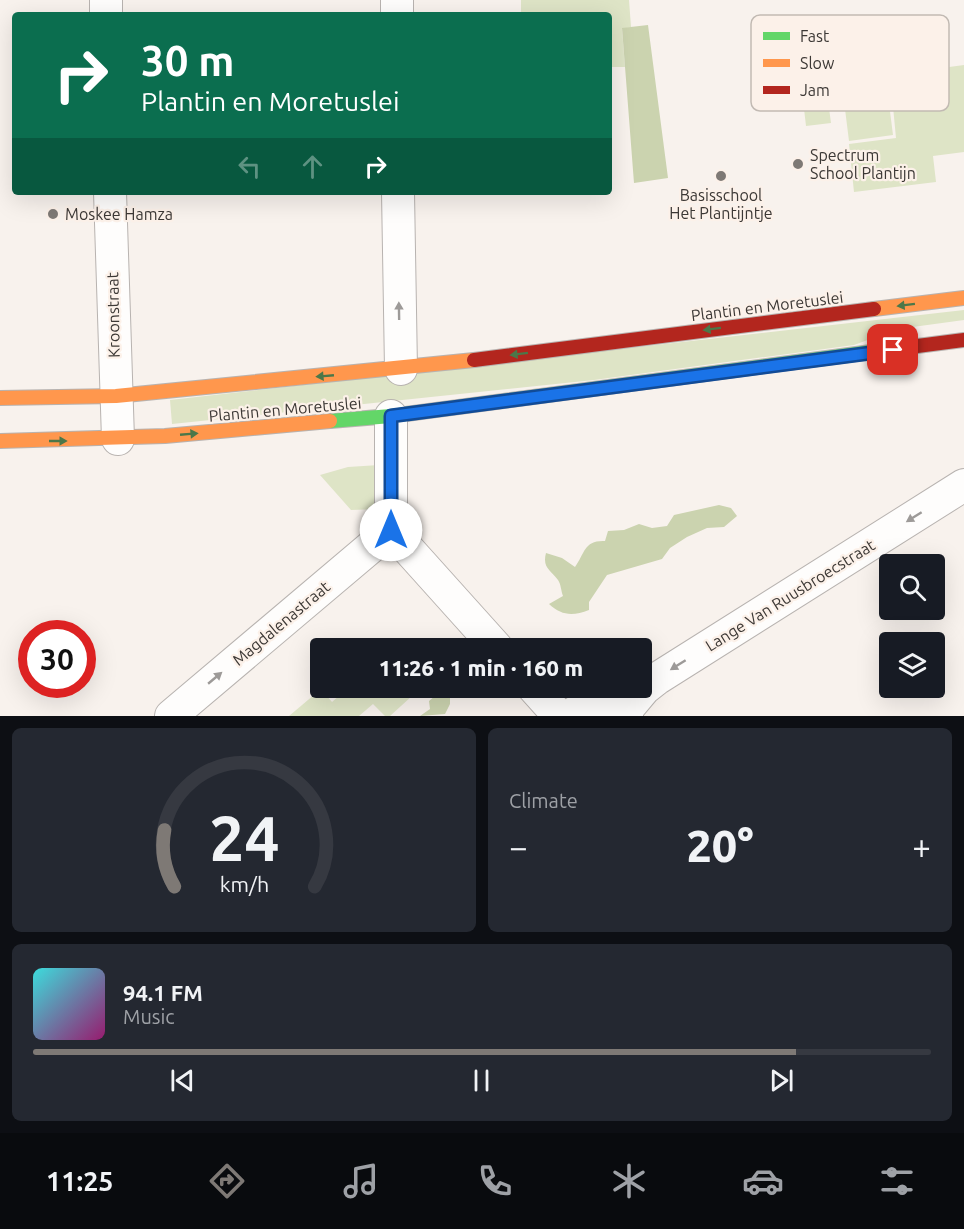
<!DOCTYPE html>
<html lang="en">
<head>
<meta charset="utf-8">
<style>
  body { margin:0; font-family:Ubuntu,sans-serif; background:#242831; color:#f1f3f6; height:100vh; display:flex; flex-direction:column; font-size:22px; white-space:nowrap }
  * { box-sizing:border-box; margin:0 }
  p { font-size:20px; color:#9ea1a6 }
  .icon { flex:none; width:33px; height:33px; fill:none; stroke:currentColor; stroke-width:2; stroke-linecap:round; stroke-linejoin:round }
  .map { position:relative; height:716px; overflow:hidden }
  .side { display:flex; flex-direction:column; gap:12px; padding:12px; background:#0d0f14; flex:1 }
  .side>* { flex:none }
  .guide { position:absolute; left:12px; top:12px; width:600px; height:183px; border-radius:6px; box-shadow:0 6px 24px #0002; background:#0b6e4f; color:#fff; overflow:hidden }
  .buttons { position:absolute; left:879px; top:554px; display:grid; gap:12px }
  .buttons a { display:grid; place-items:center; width:66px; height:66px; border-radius:6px; background:#171b24; box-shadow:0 6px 24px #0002; font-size:30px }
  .speed { position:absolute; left:18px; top:620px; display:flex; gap:12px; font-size:30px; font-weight:700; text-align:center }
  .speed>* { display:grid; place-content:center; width:78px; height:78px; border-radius:50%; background:#171b24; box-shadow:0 6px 24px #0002; line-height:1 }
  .speed .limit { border:9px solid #d22; background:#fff; color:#111 }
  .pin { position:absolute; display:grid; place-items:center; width:51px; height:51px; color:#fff; margin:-26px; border-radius:12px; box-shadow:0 3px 9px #0006 }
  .me { position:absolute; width:66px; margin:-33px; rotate:0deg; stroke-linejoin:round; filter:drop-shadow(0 0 4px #0008) }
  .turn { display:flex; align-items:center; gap:21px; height:126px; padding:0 30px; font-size:27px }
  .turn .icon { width:78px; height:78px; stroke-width:2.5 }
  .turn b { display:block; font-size:42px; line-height:51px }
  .lanes { display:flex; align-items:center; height:57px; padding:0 30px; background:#0003; justify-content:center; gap:30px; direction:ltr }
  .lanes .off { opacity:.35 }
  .big { font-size:45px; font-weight:800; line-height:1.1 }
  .side .card { flex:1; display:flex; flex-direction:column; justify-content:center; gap:9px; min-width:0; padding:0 21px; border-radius:9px; background:#242831 }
  .side .dial { align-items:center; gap:0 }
  .dial svg { height:156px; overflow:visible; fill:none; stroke:#363941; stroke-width:7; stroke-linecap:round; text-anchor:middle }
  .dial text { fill:#f1f3f6; stroke:none }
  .song { display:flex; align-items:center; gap:18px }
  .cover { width:72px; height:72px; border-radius:9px; background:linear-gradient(135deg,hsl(180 70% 55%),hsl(320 70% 35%)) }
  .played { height:6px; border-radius:3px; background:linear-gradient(90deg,#7e7975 85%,#363941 85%) }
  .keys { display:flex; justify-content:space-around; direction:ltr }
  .heat { display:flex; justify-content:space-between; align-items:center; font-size:33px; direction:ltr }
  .side .tiles { flex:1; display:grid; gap:12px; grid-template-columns:1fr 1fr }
  .card:last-child { grid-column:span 2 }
  .trip { position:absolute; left:310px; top:638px; width:342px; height:60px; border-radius:6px; background:#171b24; box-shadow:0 6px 24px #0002; font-weight:800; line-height:60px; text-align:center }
  .tabs { display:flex; height:96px; justify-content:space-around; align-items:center; background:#090b0e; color:#9ea1a6 }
  .tabs .icon { width:42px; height:42px }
  .tabs .current { color:#7e7975 }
  .tabs b { font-size:27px; color:#f1f3f6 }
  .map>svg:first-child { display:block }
  .green { fill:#dee4c6 }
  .forest { fill:#cbd3af }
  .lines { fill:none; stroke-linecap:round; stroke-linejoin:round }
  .street-casing { stroke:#b8b3b0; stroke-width:34 }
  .fast-casing { stroke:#b8b3b0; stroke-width:16 }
  .slow-casing { stroke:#b8b3b0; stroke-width:16 }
  .jam-casing { stroke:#b8b3b0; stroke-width:16 }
  .street { stroke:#fefdfc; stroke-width:32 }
  .fast { stroke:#63d668; stroke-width:14 }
  .slow { stroke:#ff974d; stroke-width:14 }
  .jam { stroke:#b3261e; stroke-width:14 }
  .oneway { fill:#4c7749 }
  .oneway2 { fill:#9d9a98 }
  .route-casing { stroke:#114b97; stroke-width:15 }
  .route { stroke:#1a73e8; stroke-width:10 }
  .poi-dot { fill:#7e7975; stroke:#fcf1e9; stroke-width:2 }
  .labels { text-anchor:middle; stroke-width:4.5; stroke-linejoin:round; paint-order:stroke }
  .poi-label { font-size:16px; fill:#3c3835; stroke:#fcf1e9; text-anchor:start }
  .street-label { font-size:16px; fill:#3c3835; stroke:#fcf1e9 }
  .key { fill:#fcf1e9; stroke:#c2bab3; stroke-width:1.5 }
  .key-label { font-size:16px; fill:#3c3835 }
</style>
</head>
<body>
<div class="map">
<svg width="964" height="716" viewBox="0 0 964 716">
  <rect width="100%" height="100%" fill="#f8f2ed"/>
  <path class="green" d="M521 0H629L631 27 622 29 625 67H609V15H521Z
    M884 64 893 135 849 141 840 69Z
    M964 65V152L933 156 936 182 854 192 849 144 896 138 890 75Z
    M824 71 831 123 806 126 800 74Z
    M964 310V320L898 329 854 345 594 380 172 424 170 400Z
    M379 465V509L351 510 320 475 348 467Z
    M349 687H403L412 696 390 716H385L373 704 359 716H289L321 689 332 702Z"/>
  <path class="forest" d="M648 25 668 178 634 183 622 28Z
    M719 505 731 508 737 516 724 527 707 528 687 537 670 548 662 559 607 575 589 602V610C573 616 562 616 549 604L563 596C561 591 561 584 558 580 551 570 542 568 546 553L562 558 575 567C585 553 584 540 605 541L608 531 624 530 639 524 652 528 667 526 674 515Z
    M441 691 450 695V704L445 714 420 716 430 709 429 701Z"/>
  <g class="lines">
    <g class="street-casing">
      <path id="street" d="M106 0V15
        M397 0V15
        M110 192 118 439
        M398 192 401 369
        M391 416V530L497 648
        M533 687 559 716
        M624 713 644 689 658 678 964 485
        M171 716 391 530
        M569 716C586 704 610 702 627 716"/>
    </g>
    <g class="fast-casing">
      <path id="fast" d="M330 421 391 416 871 352"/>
    </g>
    <g class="slow-casing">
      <path id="slow" d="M874 309 964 298
        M0 398 116 396 474 360
        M0 441 165 436 330 421"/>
    </g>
    <g class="jam-casing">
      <path id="jam" d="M871 352 964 340
        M474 360 874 309"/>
    </g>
    <use href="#street" class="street"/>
    <use href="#fast" class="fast"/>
    <use href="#slow" class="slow"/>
    <use href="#jam" class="jam"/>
  </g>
  <defs><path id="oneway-solid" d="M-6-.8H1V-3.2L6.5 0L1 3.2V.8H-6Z" transform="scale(1.5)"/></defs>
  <g class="oneway">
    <use href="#oneway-solid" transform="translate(906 305) rotate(173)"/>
    <use href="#oneway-solid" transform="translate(712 329) rotate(173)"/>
    <use href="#oneway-solid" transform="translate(519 354) rotate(173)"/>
    <use href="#oneway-solid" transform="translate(325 376) rotate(175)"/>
    <use href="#oneway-solid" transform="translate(189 434) rotate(-5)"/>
    <use href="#oneway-solid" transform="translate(58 441)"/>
  </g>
  <g class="oneway2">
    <use href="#oneway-solid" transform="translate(399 311) rotate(-91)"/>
    <use href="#oneway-solid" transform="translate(914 517) rotate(148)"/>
    <use href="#oneway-solid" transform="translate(678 665) rotate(148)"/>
    <use href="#oneway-solid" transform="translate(215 678) rotate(-40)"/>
  </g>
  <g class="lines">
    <g class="route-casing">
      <path id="route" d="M391 530V416L893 350"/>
    </g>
    <use href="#route" class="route"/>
  </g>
  <g class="poi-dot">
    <circle cx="798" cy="164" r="6"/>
    <circle cx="721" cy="176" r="6"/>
    <circle cx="53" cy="214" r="6"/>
  </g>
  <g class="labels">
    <g class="poi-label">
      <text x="810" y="161">Spectrum<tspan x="810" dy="18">School Plantijn</tspan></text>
      <text x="721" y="201" text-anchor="middle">Basisschool<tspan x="721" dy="18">Het Plantijntje</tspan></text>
      <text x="65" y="220">Moskee Hamza</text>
    </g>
    <g class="street-label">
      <text transform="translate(767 306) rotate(-7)" y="6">Plantin en Moretuslei</text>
      <text transform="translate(113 315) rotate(-91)" y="6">Kroonstraat</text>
      <text transform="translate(285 409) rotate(-5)" y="6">Plantin en Moretuslei</text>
      <text transform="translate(790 595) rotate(-32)" y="6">Lange Van Ruusbroecstraat</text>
      <text transform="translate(281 623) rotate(-40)" y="6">Magdalenastraat</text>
    </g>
  </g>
  <rect x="751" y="15" width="198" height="96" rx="9" class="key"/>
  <rect x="763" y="32" width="27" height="8" fill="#63d668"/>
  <rect x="763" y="59" width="27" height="8" fill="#ff974d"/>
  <rect x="763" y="86" width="27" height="8" fill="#b3261e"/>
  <g class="key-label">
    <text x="800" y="42">Fast</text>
    <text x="800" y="69">Slow</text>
    <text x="800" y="96">Jam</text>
  </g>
</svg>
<div class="buttons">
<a><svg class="icon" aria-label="search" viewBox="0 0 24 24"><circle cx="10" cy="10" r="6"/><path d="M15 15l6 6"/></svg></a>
<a><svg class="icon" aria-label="layers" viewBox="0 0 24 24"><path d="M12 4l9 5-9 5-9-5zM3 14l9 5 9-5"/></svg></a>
</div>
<div class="speed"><div class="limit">30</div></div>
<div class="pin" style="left:893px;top:350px;background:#d93025"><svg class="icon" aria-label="arrive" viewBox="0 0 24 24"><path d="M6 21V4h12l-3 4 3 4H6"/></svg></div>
<svg class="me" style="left:391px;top:530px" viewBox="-20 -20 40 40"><circle r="19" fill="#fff"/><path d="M0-13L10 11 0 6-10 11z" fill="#1a73e8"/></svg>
<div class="trip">11:26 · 1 min · 160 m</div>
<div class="guide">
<div class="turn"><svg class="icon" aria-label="right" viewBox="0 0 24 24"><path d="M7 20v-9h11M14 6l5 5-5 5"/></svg><div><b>30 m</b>Plantin en Moretuslei</div></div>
<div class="lanes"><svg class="icon off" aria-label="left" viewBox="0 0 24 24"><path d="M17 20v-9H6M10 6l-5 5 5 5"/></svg><svg class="icon off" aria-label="ahead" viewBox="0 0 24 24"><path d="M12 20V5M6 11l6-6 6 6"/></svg><svg class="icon" aria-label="right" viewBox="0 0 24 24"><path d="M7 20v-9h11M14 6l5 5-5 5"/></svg></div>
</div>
</div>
<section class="side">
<div class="tiles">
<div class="card dial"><svg viewBox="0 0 100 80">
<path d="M14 69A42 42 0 1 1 86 69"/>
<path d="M14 69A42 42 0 0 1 9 40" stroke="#7e7975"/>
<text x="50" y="56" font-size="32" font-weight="700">24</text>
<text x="50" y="72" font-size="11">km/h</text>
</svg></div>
<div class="card"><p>Climate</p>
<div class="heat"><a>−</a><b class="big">20°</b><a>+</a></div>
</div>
<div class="card">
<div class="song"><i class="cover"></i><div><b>94.1 FM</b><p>Music</p></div></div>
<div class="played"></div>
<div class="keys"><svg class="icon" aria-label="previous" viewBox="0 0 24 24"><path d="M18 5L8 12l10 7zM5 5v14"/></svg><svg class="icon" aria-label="pause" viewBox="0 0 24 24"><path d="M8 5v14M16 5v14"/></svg><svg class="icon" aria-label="next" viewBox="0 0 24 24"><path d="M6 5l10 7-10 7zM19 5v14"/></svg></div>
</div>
</div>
</section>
<nav class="tabs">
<b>11:25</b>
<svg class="icon current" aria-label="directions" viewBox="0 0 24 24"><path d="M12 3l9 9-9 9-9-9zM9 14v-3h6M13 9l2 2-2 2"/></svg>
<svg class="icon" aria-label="music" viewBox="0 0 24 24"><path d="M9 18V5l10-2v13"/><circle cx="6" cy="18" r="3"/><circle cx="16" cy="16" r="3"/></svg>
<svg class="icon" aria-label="phone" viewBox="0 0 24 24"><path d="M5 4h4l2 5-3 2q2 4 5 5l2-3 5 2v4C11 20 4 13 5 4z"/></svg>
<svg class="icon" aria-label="climate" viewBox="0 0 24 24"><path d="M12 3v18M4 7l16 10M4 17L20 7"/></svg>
<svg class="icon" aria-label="car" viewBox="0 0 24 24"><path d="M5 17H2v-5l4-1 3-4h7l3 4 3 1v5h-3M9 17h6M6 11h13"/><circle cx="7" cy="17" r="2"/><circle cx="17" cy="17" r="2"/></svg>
<svg class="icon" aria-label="filters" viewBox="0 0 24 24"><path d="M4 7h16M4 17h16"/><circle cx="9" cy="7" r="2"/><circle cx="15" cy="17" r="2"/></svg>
</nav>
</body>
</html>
